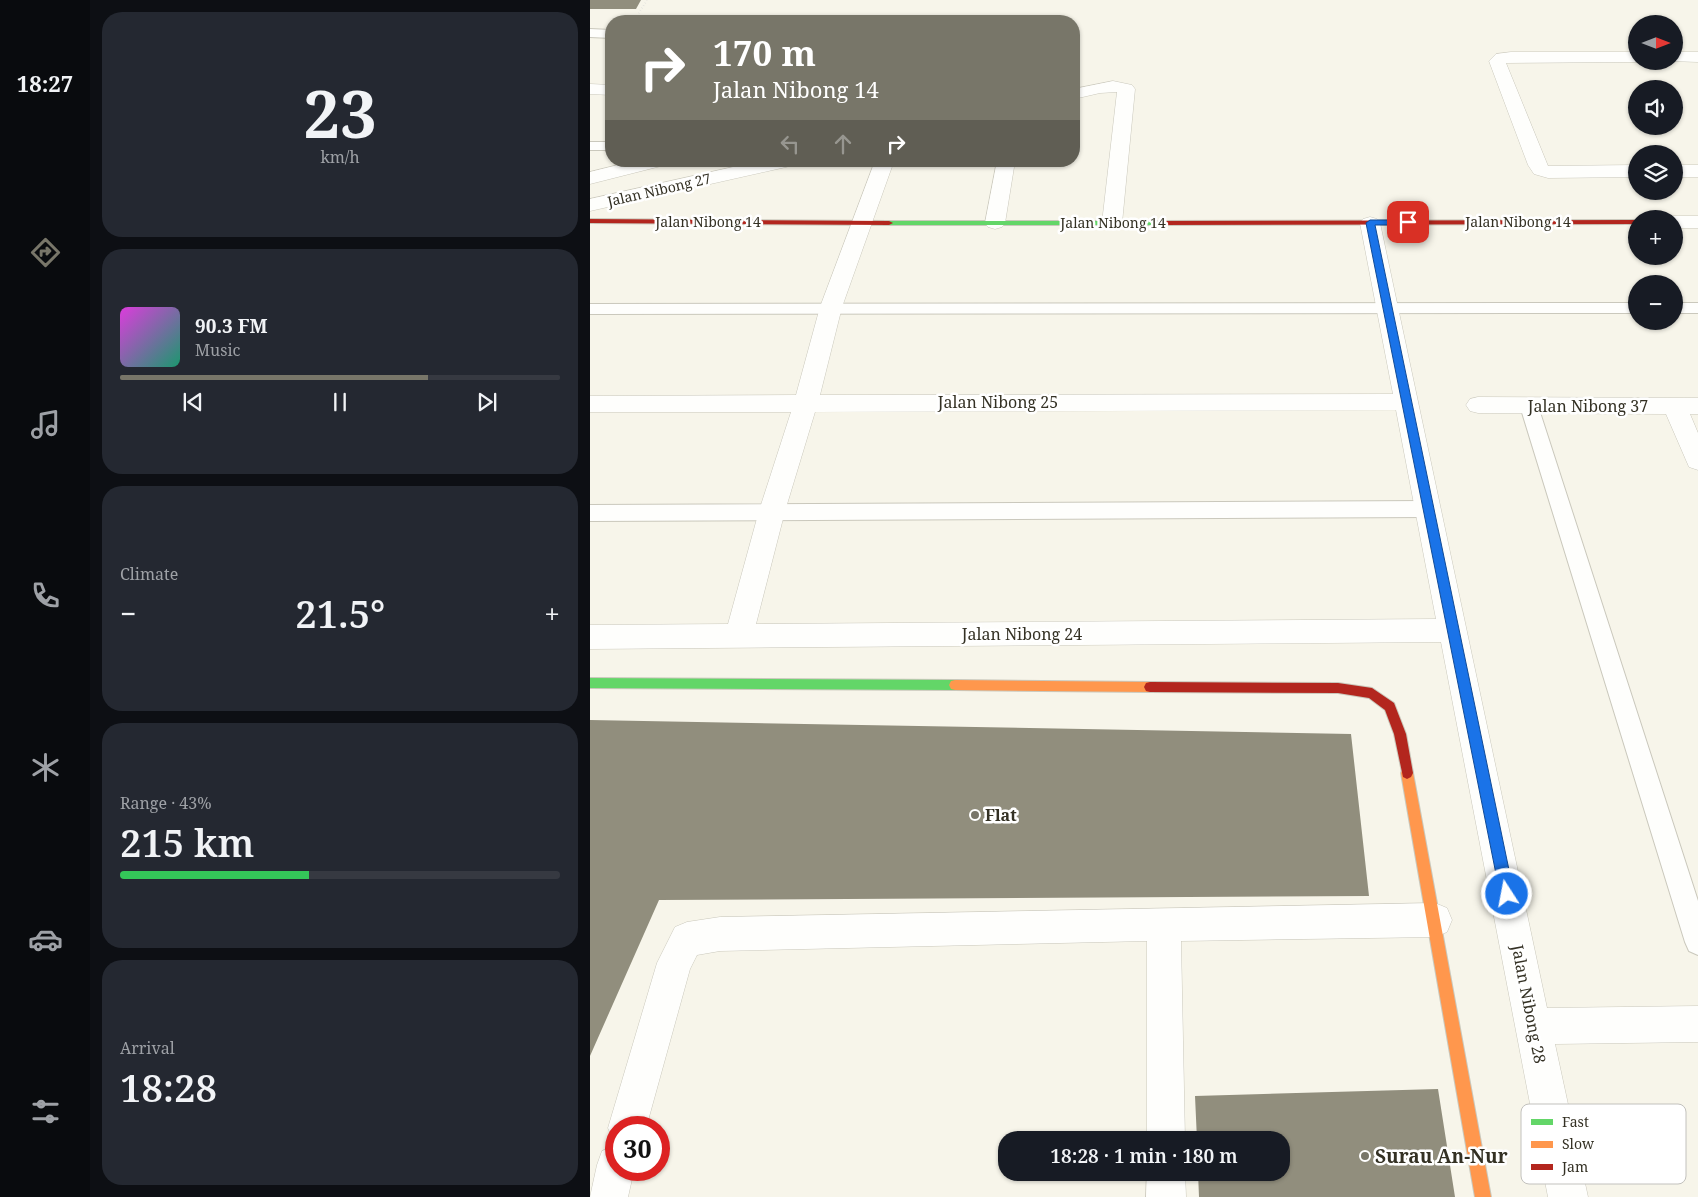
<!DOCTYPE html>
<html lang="en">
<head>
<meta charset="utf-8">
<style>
  body { margin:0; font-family:"Noto Serif",serif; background:#242831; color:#f1f3f6; height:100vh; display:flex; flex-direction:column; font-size:19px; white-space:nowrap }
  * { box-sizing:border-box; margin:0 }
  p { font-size:16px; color:#9ea1a6 }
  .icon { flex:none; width:28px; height:28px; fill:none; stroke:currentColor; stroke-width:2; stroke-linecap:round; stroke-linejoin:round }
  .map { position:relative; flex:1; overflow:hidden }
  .details { display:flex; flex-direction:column; gap:12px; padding:12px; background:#0d0f14; width:500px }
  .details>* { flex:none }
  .banner { position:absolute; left:15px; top:15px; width:475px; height:152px; border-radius:20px; box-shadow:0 1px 4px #0004; background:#787669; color:#fff; overflow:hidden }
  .needle { width:32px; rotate:90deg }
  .fabs { position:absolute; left:1038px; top:15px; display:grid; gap:10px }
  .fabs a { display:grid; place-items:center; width:55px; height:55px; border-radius:50%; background:#171b24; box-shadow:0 1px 4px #0004; font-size:25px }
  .speed { position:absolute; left:15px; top:1116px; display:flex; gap:10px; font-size:25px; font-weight:700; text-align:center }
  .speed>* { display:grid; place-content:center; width:65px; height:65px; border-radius:50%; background:#171b24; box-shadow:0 1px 4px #0004; line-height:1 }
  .speed .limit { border:8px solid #d22; background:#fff; color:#111 }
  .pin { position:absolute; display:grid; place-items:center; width:42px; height:42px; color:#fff; margin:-21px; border-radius:10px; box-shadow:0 2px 8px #0006 }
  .me { position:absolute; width:55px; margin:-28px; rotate:349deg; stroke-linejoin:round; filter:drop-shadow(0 0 4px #0008) }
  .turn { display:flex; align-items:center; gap:18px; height:105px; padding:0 25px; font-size:22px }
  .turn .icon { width:65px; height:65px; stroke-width:2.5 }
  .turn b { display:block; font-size:35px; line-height:42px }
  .lanes { display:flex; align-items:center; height:48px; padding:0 25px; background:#0003; justify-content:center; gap:25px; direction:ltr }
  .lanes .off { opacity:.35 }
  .big { font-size:38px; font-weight:600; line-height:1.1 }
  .details .card { flex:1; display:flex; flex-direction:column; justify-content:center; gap:8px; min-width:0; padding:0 18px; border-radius:20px; background:#242831 }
  .details .dial { align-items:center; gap:0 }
  .dial b { font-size:65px; line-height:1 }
  .song { display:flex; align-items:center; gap:15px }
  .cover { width:60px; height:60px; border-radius:8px; background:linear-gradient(135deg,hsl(300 70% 55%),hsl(160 70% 35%)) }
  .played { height:5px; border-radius:2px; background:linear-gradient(90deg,#787669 70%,#363941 70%) }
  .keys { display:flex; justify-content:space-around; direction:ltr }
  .heat { display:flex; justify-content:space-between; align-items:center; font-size:28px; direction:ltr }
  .charge { height:8px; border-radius:4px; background:linear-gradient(90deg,#34c759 43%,#363941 0) }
  .trip { position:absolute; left:408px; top:1131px; width:292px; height:50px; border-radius:20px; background:#171b24; box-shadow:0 1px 4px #0004; font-weight:600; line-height:50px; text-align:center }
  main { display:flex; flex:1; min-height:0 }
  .tab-bar { display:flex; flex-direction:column; width:90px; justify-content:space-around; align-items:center; background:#090b0e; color:#9ea1a6 }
  .tab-bar .icon { width:35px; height:35px }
  .tab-bar .on { color:#787669 }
  .tab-bar b { font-size:22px; color:#f1f3f6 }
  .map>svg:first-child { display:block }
  .building { fill:#918e7d }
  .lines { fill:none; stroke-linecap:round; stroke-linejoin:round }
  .lane-casing { stroke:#cac8bc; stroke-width:2 }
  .street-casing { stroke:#cac8bc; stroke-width:1 }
  .fast-casing { stroke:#cac8bc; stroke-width:2 }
  .slow-casing { stroke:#cac8bc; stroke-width:2 }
  .jam-casing { stroke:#cac8bc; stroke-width:2 }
  .path { stroke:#dededb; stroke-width:2; stroke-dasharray:0.5 2.5; stroke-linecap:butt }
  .lane { fill:#fefefc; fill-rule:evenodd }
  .street { fill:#fefefc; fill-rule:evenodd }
  .fast { fill:#63d668; fill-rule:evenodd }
  .slow { fill:#ff974d; fill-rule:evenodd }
  .jam { fill:#b3261e; fill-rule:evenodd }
  .route { fill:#1a73e8; stroke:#114b97 }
  .poi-dot { fill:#787669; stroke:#fff; stroke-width:2 }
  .labels { text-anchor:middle; stroke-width:5; stroke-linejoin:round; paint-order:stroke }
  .far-street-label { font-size:14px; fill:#343124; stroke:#fff }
  .street-label { font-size:16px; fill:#343124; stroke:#fff }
  .poi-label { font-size:16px; font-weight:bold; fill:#343124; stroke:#fff; text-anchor:start }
  .near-poi-label { font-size:19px; font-weight:bold; fill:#343124; stroke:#fff; text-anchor:start }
  .key { fill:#fff; stroke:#c2c1bd; stroke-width:1 }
  .key-label { font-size:14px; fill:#343124 }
</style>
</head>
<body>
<main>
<nav class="tab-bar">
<b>18:27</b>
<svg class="icon on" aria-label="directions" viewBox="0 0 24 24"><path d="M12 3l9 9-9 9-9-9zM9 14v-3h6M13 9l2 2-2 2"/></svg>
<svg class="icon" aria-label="music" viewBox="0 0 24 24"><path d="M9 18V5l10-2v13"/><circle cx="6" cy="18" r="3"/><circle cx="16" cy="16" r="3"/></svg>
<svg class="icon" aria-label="phone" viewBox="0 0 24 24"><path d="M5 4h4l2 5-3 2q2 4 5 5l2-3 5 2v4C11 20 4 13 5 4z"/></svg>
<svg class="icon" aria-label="climate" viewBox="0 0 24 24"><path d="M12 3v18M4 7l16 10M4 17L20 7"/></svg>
<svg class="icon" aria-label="car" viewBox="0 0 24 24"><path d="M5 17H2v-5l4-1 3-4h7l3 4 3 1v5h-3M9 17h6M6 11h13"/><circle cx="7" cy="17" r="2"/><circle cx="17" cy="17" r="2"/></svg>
<svg class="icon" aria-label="filters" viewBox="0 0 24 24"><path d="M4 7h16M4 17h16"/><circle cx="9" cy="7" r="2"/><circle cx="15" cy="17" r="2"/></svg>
</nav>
<section class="details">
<div class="card dial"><b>23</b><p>km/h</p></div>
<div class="card">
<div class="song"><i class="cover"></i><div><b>90.3 FM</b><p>Music</p></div></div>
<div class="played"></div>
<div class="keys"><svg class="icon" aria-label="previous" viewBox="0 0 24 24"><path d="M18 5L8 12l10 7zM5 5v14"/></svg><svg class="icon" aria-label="pause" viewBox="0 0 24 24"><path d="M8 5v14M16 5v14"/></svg><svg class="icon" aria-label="next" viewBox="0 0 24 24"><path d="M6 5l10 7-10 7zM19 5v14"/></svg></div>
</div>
<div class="card"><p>Climate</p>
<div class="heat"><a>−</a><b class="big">21.5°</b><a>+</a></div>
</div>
<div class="card"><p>Range · 43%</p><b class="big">215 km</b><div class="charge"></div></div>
<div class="card"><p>Arrival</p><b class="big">18:28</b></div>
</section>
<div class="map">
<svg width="1108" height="1197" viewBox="0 0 1108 1197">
  <rect width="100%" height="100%" fill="#f7f5ea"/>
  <path class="building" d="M0 0H51L46 9H0Z
    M0 720 761 734 779 896 69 900 0 1056Z
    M848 1089 865 1197H609L608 1172H691V1140H607L605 1096Z"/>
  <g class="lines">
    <g class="lane-casing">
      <path id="lane" d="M0 29 21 30V38L0 37Z
        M0 142H21V150H0Z
        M1046 303V313L0 314V304Z
        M1084 303H1108V313H1084Z
        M939 400 945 401 948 406 1108 901V955L1099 951 1095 942 930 406 933 401Z
        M838 501 845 504 848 509 845 514 838 517 0 521V505Z"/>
    </g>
    <g class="street-casing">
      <path id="street" d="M921 52H1046V61H1049L1046 62 916 63 958 166 1046 165V177L958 178 944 174 938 165 899 61 906 54Z
        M1084 52H1108V62L1081 61H1084Z
        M523 81 542 85 545 89 532 223 529 227 522 229 515 227 512 223 527 92 510 93 484 99V89Z
        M0 84 21 85V95L0 94Z
        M44 161H77L75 165 0 184V172Z
        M170 161H205L203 165 196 167 0 211V199Z
        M285 161H304L252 307 230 395 803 394 770 223 773 219 780 217 787 219 790 223 957 1008 1108 1006V1042L965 1044 998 1197H958L851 642 0 649V625L138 624 169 511 201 412H0V396L206 395 230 307ZM806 410 846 619 166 624 195 511 225 412Z
        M407 161H425L415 223 412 227 405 229 398 227 395 223Z
        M1084 165H1108V177H1084Z
        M1084 216H1108V228H1084V219H1076Z
        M888 397 1108 398V414H1100L1108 433V470L1099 467 1076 414 888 413 880 411 876 405 880 399Z
        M845 903 857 908 862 920 857 932 845 937 591 941 595 1140H557V941L130 951 107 955 100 969 56 1128H26V1143L24 1141 18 1128 67 963 85 927 97 922 130 917Z
        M26 1146V1170H44L38 1197H0L7 1165 12 1151Z
        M557 1172H595L596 1197H556Z"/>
    </g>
    <g class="fast-casing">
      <path id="fast" d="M296 221H567L571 223 567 225H296Z
        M0 678 365 680 369 681 371 685 369 689 365 690 0 688Z"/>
    </g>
    <g class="slow-casing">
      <path id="slow" d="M365 680 560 682 564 683 566 687 564 691 560 692 365 690 361 689 359 685 361 681Z
        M817 767 821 769 823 773 901 1197H885L811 773 813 769Z"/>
    </g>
    <g class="jam-casing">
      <path id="jam" d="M0 219 299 221 303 223 299 225 0 223Z
        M1046 220V224L567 225 563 223 567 221Z
        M560 682 748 683 782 688 804 703 816 734 823 773 821 777 817 779 813 777 804 734 795 710 779 698 748 693 560 692 556 691 554 687 556 683Z"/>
    </g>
    <path class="path" d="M44 21 57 0"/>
    <use href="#lane" class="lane"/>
    <use href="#street" class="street"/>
    <use href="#fast" class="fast"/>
    <use href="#slow" class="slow"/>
    <use href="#jam" class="jam"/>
  </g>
  <path class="route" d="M780 220H818L822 222 818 225H785L924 894 922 899 917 901 912 899 910 894 776 223Z"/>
  <g class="poi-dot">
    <circle cx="385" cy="815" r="5"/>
    <circle cx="775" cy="1156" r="5"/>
  </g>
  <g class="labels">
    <g class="far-street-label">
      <text transform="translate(69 190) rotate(-13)" y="5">Jalan Nibong 27</text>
      <text x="118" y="227">Jalan Nibong 14</text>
      <text x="928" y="227">Jalan Nibong 14</text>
      <text x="523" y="228">Jalan Nibong 14</text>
    </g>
    <g class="street-label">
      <text x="408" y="408">Jalan Nibong 25</text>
      <text x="998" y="412">Jalan Nibong 37</text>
      <text x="432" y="640">Jalan Nibong 24</text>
      <text transform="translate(939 1004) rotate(79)" y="6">Jalan Nibong 28</text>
    </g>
    <g class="poi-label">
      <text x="395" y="821">Flat</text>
    </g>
    <g class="near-poi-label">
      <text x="785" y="1163">Surau An-Nur</text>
    </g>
  </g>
  <rect x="931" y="1104" width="165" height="80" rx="8" class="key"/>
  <rect x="941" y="1119" width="22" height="6" fill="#63d668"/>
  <rect x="941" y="1141" width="22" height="7" fill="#ff974d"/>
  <rect x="941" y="1164" width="22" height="6" fill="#b3261e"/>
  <g class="key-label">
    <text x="972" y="1127">Fast</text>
    <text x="972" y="1149">Slow</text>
    <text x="972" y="1172">Jam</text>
  </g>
</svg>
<div class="fabs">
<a><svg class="needle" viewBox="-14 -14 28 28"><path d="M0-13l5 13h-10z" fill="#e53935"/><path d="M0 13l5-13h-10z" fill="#9ea1a6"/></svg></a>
<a><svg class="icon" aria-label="sound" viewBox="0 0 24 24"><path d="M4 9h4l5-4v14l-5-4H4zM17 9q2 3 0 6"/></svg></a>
<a><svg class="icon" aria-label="layers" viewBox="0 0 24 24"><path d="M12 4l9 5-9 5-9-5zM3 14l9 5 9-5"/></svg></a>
<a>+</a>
<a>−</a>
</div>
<div class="speed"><div class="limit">30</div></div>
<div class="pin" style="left:818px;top:222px;background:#d93025"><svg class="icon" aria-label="arrive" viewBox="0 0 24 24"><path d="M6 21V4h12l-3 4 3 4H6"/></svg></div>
<svg class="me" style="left:917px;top:894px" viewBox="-20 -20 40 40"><circle r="17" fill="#1a73e8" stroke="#fff" stroke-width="3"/><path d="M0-11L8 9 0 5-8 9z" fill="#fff"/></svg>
<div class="trip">18:28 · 1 min · 180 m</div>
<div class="banner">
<div class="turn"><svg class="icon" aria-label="right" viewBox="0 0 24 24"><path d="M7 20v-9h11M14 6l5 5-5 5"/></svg><div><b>170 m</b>Jalan Nibong 14</div></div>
<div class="lanes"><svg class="icon off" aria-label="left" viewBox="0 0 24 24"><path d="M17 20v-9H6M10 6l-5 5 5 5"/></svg><svg class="icon off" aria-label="ahead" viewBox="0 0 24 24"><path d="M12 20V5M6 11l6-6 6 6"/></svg><svg class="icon" aria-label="right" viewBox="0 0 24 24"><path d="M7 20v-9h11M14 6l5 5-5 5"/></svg></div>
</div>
</div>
</main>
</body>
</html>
